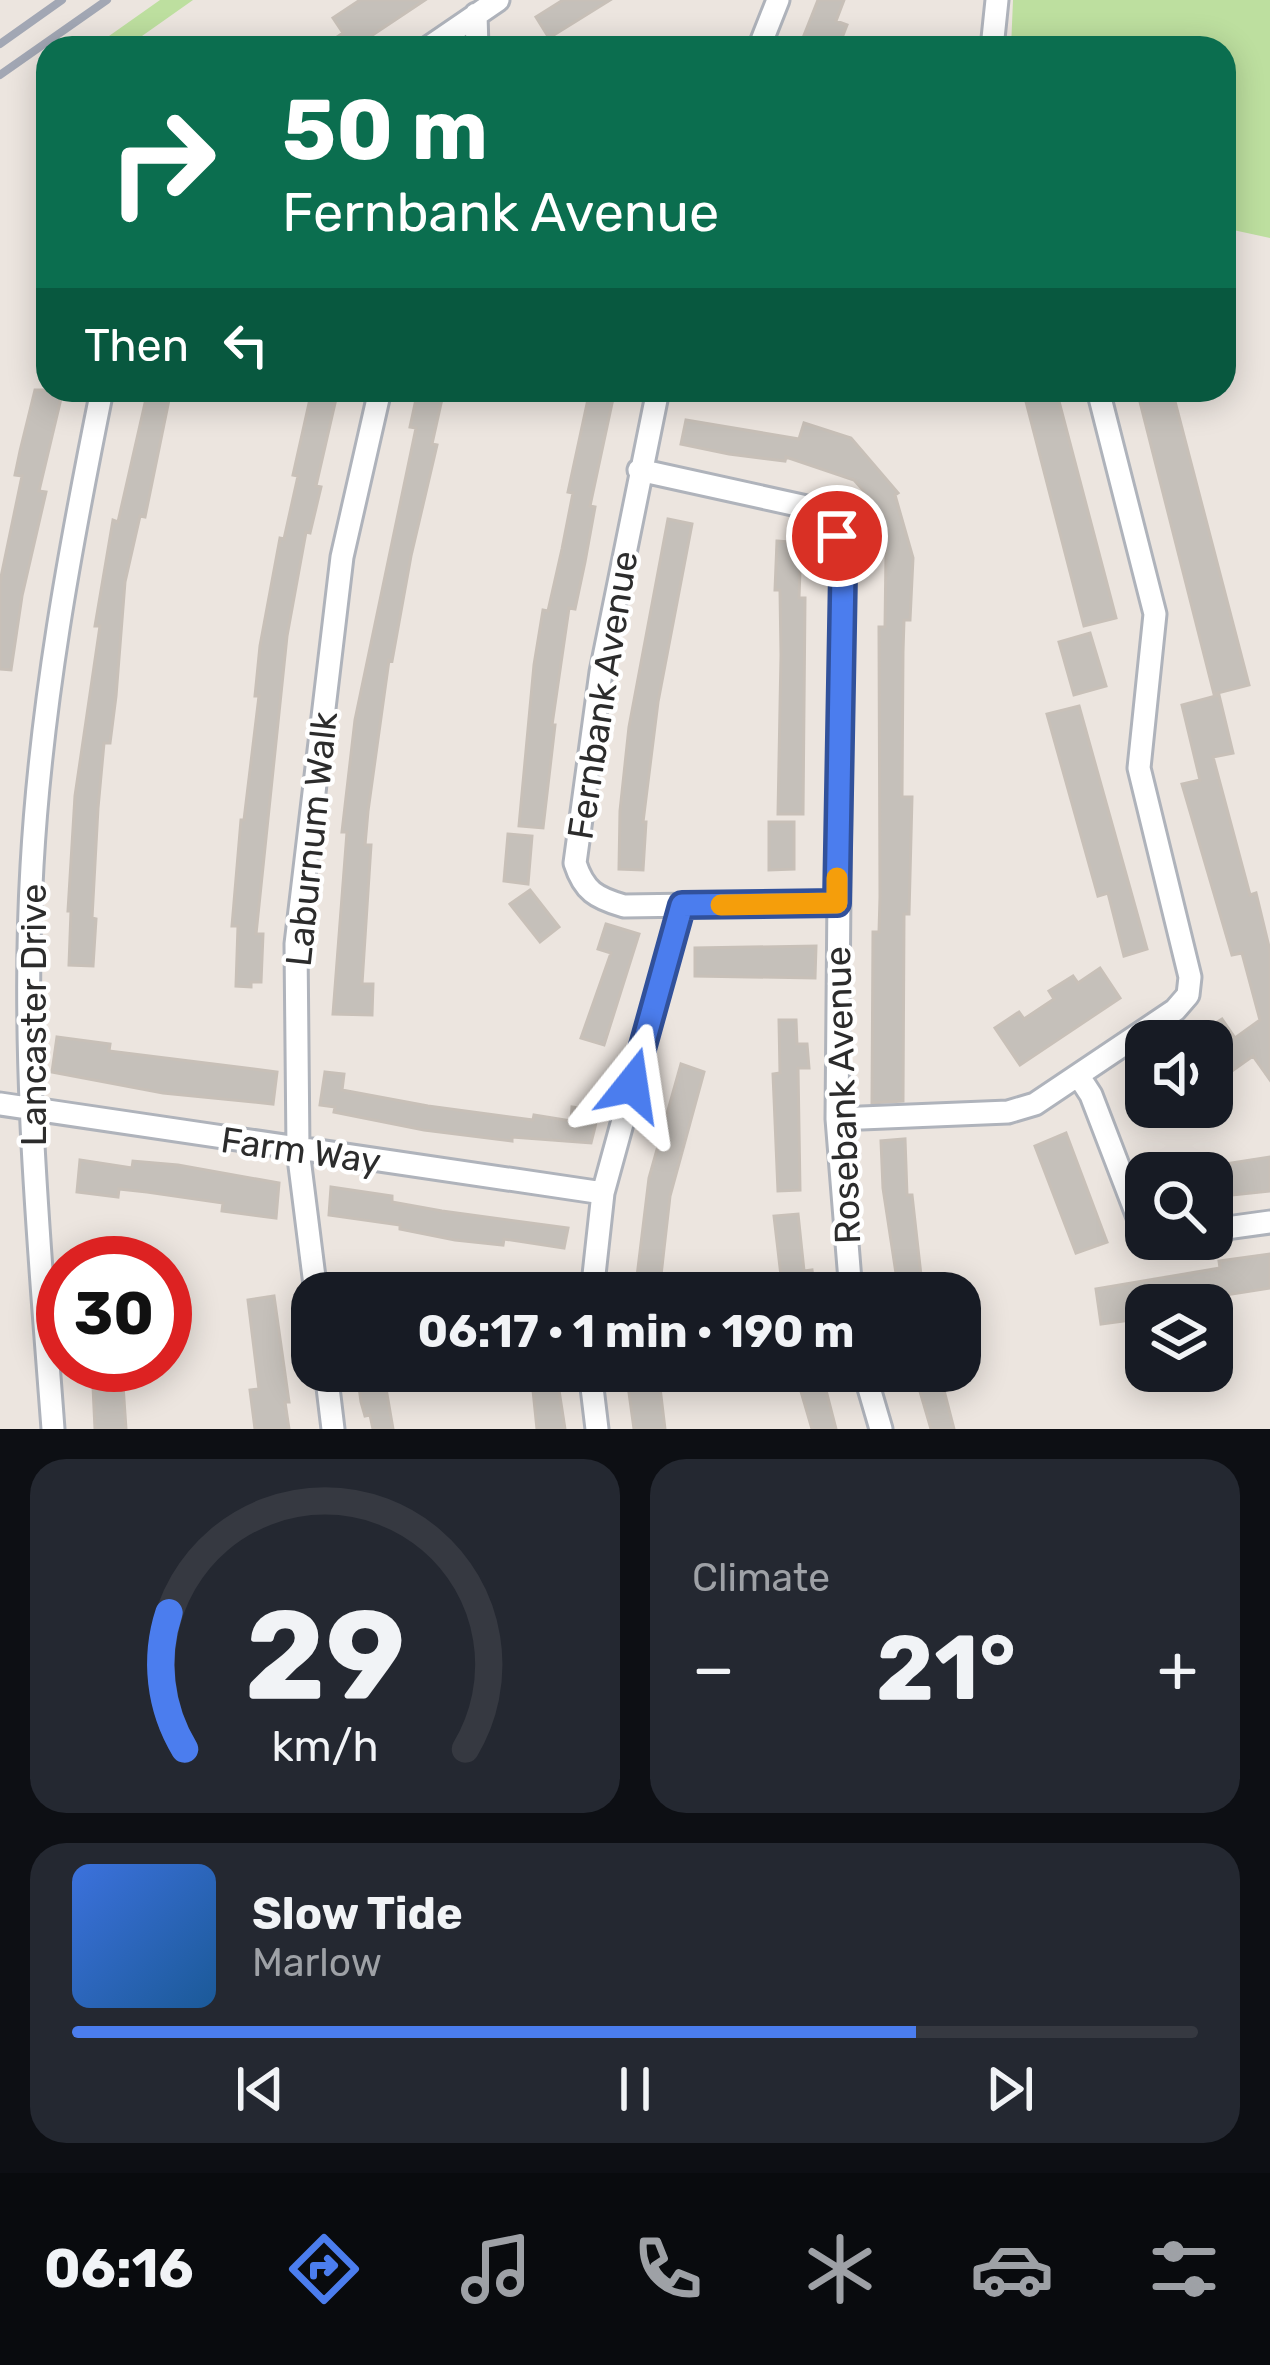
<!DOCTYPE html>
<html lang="en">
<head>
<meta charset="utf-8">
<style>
  body { margin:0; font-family:Rubik,sans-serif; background:#242831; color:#f1f3f6; height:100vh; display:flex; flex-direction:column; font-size:45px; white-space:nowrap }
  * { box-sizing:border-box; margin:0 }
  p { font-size:39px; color:#9ea1a6 }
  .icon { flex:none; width:66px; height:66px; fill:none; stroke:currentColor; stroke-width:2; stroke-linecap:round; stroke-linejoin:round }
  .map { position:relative; height:1429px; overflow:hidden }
  .panel { display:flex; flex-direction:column; gap:30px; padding:30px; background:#0d0f14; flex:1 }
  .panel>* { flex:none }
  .top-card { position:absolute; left:36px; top:36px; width:1200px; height:366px; border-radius:36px; box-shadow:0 6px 30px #0003; background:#0b6e4f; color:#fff; overflow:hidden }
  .tools { position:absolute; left:1125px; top:1020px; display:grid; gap:24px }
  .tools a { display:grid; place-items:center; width:108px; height:108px; border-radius:24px; background:#171b24; box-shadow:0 6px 30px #0003; font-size:60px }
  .speed { position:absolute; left:36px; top:1236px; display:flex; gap:24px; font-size:60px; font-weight:700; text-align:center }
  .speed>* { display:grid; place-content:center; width:156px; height:156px; border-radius:50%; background:#171b24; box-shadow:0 6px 30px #0003; line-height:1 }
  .speed .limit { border:18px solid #d22; background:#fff; color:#111 }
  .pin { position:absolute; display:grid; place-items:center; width:102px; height:102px; color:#fff; margin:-51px; border:6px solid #fff; border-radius:50%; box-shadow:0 3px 12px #0007 }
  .me { position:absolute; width:132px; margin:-66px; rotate:15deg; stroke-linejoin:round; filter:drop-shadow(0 0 9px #0008) }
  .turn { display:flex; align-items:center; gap:42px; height:252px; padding:0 48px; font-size:54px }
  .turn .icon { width:156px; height:156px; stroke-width:2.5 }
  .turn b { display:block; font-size:84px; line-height:102px }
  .then { display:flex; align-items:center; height:114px; padding:0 48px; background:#0003; gap:24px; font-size:45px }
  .big { font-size:90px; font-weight:700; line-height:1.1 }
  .panel .tile { flex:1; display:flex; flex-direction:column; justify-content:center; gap:18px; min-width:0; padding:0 42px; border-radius:36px; background:#242831 }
  .panel .dial { align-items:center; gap:0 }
  .dial svg { height:312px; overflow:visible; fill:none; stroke:#363941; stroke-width:7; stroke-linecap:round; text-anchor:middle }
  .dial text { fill:#f1f3f6; stroke:none }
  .song { display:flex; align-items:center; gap:36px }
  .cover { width:144px; height:144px; border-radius:18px; background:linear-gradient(135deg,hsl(220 70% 55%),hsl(210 70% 35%)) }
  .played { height:12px; border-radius:6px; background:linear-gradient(90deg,#4b7dee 75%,#363941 75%) }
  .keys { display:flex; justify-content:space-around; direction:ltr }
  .heat { display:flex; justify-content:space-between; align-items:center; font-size:66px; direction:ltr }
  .panel .tiles { flex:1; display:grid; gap:30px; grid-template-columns:1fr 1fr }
  .tile:last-child { grid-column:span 2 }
  .trip { position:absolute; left:291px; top:1272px; width:690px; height:120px; border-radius:36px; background:#171b24; box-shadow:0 6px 30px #0003; font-weight:700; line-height:120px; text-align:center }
  .dock { display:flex; height:192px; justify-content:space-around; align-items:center; background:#090b0e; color:#9ea1a6 }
  .dock .icon { width:84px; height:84px }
  .dock .active { color:#4b7dee }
  .dock b { font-size:54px; color:#f1f3f6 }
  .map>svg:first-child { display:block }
  .green { fill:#bddf9f }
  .building { fill:#c5c0ba; stroke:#c8c0b8; stroke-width:3 }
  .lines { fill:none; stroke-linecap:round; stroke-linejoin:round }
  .minor-casing { stroke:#afb3bb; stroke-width:27 }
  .minor { stroke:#fff; stroke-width:21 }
  .rail { stroke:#a2a7b4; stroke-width:8 }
  .route-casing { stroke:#31519b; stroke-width:30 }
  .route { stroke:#4b7dee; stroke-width:21 }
  .slow { stroke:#f59e0b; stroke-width:21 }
  .labels { text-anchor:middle; stroke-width:9; stroke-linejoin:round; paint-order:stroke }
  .street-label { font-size:36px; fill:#2c2c2c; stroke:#fff }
</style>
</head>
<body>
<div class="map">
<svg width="1270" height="1429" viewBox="0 0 1270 1429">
  <rect width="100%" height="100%" fill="#ece5df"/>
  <path class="green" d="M160 0H193L125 48H92Z
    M1013 0H1270V238L1224 228V48H1011Z"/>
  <path class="building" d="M360 0H425L353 48H321L343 33 333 18Z
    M563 0H610L549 38 536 17Z
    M818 0H844L836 21 847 25 838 48H799Z
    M35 390H63L39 491 46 492 22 596 11 670 0 669V582L22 476 15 475 20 451Z
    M148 390H171L145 517 140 516 125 582 116 696 110 743H104L98 808 92 918 96 919 93 966 69 965 71 911H68L75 796 100 626H95L113 520 118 522Z
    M312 390H338L316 486 321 487 310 533 306 532 287 636 256 934H263L261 982H251V987L236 986 238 926H232L241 820H244L259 696H255L260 646 280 538 284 539 298 476 293 475Z
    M418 390H444L432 444 437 445 411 556 392 661 389 660 368 811 365 845H371L362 984H373L372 1015 333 1014 347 832H342L355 720 416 428 410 427Z
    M590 390 614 394 590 506 595 507 585 562 575 609 569 608 552 725H555L543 828 519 826 534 665 543 610 548 611 562 549 573 493 568 492Z
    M1023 390H1056L1116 618 1084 626Z
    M1137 390H1172L1249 685 1214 694Z
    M686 420 799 439 804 423 851 438 898 493 895 495 913 558 910 620H904L903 652 902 797H912L909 914H904L903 1101 872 1103 873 932H879L880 897 879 627H885L886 554 871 499 854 480 786 457 785 461 729 454 681 444Z
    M668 519 692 524 658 702 643 822H646L643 870 619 869 620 811 629 727Z
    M777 541 801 543 799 598H805L803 814H778L781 655 780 590H775Z
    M1090 633 1106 686 1074 695 1059 642Z
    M1219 695 1233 753 1213 757 1250 895 1256 893 1270 951V1080L1253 1056 1212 1085V1041H1188L1222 1019 1235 1038 1260 1020 1242 953 1232 955 1182 784 1200 780 1182 705Z
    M1079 706 1147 949 1124 956 1108 893 1098 896 1047 714Z
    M769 822H794V869L769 870Z
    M508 834 532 836 528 884 504 881Z
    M530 890 559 927 540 942 510 904Z
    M606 924 639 934 604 1045 581 1038 611 953 598 949Z
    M816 946 815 978 695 976V948Z
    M1100 968 1120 998 1020 1065 995 1028 1019 1012 1024 1019 1054 999 1049 991 1073 976 1078 983Z
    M779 1020H796L797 1044H807L809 1068H798L800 1190 778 1191 773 1074 780 1073Z
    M57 1037 110 1044 109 1051 277 1072 273 1104 163 1093 52 1072Z
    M681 1064 704 1072 670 1196 659 1293H635L649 1178Z
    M325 1072 344 1074 342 1090 428 1106 533 1120 534 1115 571 1121 572 1107 599 1111 591 1143 512 1137V1141L424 1130 334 1112 335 1107 320 1105Z
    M1066 1133 1107 1242 1076 1253 1035 1146Z
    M905 1139 907 1195H912L923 1293H899L883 1188 881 1141Z
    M1270 1157V1191L1212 1197V1166Z
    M80 1160 132 1168 133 1161 178 1165 279 1183 276 1218 222 1211 223 1203 147 1192 119 1189 118 1197 77 1192Z
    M331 1187 392 1196V1202L442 1211 568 1228 564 1248 504 1239 503 1245 455 1240 400 1229V1225L329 1215Z
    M798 1214 804 1271 812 1270 815 1293H783L774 1216Z
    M1270 1254V1288L1219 1296V1302L1146 1305V1318L1101 1324 1096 1289 1220 1268 1219 1261Z
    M274 1296 289 1402H285L289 1429H255L250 1390 259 1389 248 1300Z
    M92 1365H116L117 1371 122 1370 126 1429H95Z
    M357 1371H383L393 1429H373L370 1415 365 1416 361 1402Z
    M531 1371H556L565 1429H537Z
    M626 1371H658L665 1429H634Z
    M795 1371H821L836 1429H812Z
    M914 1371H939L954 1429H931Z"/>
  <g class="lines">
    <g class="minor-casing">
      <path id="minor" d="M476 14 477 48
        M428 48 498 0
        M759 48 778 0
        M992 48 997 0
        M658 390 601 672 575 863C584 891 596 898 624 906L837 903
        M639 470 811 508 837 536 842 556 837 1119 851 1293
        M1078 1075 1091 1095 1139 1220 1146 1225
        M0 1104 603 1193
        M837 1119 1008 1112 1035 1104 1175 1010 1188 995 1190 977 1139 768 1155 614 1098 390
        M1212 1230 1270 1222
        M316 1293 298 1150 296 944 342 557 380 390
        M592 1293 603 1193 682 905
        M326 1371 333 1429
        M590 1371 597 1429
        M864 1371 881 1429
        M53 1429C39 1241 21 1055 32 866 41 705 70 548 102 390"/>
    </g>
    <use href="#minor" class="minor"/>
    <path class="rail" d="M0 44 62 0
      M0 75 107 0"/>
  </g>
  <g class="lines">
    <g class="route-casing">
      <path id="route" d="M632 1085 682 905 837 903 843 573 837 536"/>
    </g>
    <use href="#route" class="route"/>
    <path class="slow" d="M721 905 837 903V878"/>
  </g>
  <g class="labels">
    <g class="street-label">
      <text transform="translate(602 695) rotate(-81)" y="13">Fernbank Avenue</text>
      <text transform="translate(311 839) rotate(-84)" y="13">Laburnum Walk</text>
      <text transform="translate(33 1015) rotate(-90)" y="13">Lancaster Drive</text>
      <text transform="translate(842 1095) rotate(-92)" y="13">Rosebank Avenue</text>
      <text transform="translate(301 1150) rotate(8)" y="13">Farm Way</text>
    </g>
  </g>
</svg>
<div class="tools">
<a><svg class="icon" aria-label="sound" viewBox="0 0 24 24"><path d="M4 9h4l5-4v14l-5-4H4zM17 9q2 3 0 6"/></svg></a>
<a><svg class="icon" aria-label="search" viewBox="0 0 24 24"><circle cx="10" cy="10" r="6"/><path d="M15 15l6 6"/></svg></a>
<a><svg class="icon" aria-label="layers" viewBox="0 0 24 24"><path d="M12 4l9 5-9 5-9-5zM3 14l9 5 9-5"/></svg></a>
</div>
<div class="speed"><div class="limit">30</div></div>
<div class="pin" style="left:837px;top:536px;background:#d93025"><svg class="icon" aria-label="arrive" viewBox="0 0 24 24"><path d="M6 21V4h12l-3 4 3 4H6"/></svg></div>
<svg class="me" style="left:632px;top:1085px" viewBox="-20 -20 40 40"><path d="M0-17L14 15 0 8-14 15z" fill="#4b7dee" stroke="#fff" stroke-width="4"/></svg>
<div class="trip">06:17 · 1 min · 190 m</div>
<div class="top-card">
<div class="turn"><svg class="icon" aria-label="right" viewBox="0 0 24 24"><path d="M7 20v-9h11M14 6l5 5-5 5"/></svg><div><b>50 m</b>Fernbank Avenue</div></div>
<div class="then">Then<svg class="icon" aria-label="left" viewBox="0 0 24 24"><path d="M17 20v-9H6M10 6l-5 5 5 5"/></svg></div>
</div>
</div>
<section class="panel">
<div class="tiles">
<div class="tile dial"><svg viewBox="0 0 100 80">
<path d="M14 69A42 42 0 1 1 86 69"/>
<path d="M14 69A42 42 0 0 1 10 34" stroke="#4b7dee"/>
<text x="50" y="56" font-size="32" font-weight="700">29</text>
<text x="50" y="72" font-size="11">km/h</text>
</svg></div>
<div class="tile"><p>Climate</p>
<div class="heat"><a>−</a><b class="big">21°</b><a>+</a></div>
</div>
<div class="tile">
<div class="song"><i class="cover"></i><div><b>Slow Tide</b><p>Marlow</p></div></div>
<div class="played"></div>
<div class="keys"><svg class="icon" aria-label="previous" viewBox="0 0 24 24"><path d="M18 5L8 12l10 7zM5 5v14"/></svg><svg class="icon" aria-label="pause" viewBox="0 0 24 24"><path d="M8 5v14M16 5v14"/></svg><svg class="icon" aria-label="next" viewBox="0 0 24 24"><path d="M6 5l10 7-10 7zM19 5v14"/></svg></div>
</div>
</div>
</section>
<nav class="dock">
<b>06:16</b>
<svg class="icon active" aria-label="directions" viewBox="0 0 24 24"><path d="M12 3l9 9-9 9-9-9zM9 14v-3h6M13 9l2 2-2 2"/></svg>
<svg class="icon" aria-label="music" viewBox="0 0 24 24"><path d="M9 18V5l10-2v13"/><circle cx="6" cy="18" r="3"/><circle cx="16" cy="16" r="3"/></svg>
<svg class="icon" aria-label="phone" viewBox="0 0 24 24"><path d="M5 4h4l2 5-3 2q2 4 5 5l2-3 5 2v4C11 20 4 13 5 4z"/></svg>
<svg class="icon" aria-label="climate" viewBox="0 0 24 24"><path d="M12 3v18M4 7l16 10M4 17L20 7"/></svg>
<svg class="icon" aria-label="car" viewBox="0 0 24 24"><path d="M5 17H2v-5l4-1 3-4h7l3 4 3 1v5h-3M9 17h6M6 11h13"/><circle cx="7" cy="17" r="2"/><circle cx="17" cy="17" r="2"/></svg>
<svg class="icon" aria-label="filters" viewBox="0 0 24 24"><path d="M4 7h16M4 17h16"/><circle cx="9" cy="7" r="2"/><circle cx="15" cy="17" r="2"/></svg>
</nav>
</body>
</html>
